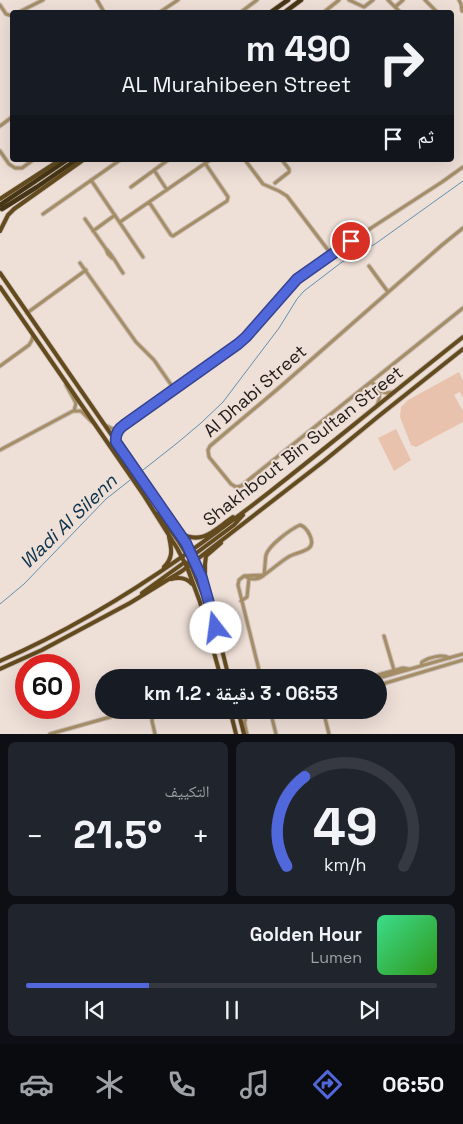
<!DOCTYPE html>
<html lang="ar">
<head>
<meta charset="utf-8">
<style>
  body { margin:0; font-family:"Space Grotesk","Noto Naskh Arabic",sans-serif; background:#20242c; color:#f1f3f6; direction:rtl; height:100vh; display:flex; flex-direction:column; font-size:19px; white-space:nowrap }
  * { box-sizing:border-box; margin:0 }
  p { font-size:16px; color:#9ea1a6 }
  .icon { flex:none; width:28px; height:28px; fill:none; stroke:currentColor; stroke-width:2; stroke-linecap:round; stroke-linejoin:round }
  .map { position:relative; height:734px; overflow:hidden; direction:ltr }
  .panel { display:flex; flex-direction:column; gap:8px; padding:8px; background:#0d0f14; flex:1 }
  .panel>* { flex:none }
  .hud { position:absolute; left:10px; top:10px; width:444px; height:152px; border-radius:5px; box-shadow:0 5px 20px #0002; direction:rtl; background:#171b24; color:#f1f3f6; overflow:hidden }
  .speed { position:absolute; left:15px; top:654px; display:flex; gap:10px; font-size:25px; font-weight:700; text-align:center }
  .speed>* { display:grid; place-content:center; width:65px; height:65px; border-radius:50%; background:#171b24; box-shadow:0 5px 20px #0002; line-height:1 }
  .speed .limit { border:8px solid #d22; background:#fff; color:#111 }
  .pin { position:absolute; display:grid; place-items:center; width:42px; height:42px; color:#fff; margin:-21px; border:2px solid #fff; border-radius:50%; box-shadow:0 1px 5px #0007 }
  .me { position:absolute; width:55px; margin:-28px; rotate:345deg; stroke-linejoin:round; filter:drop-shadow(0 0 4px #0008) }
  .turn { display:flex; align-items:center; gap:18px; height:105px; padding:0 20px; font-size:22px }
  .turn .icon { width:65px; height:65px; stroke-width:2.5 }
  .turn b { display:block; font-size:35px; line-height:42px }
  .then { display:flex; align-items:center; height:48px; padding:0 20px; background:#0003; gap:10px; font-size:19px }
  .big { font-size:38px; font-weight:700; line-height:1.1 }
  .panel .widget { flex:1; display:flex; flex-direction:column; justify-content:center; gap:8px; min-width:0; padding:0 18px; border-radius:8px; background:#20242c }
  .panel .dial { align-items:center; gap:0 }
  .dial svg { height:130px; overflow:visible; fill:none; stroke:#363941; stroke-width:7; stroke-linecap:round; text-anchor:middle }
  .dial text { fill:#f1f3f6; stroke:none }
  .song { display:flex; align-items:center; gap:15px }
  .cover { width:60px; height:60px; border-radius:8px; background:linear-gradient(135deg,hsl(150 70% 55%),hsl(110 70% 35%)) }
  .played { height:5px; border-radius:2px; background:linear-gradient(90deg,#5167dc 30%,#363941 30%) }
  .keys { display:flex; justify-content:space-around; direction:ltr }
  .heat { display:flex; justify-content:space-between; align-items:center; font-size:28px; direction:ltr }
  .panel .tiles { flex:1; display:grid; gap:8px; grid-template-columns:1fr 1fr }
  .widget:last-child { grid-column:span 2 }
  .trip { position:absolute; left:95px; top:669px; width:292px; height:50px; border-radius:25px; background:#171b24; box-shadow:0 5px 20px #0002; font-weight:700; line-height:50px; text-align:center; direction:rtl }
  .tabs { display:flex; height:80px; justify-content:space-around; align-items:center; background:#090b0e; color:#9ea1a6 }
  .tabs .icon { width:35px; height:35px }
  .tabs .current { color:#5167dc }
  .tabs b { font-size:22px; color:#f1f3f6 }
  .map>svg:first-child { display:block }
  .green { fill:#e9c2ae }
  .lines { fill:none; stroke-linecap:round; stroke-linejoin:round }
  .stream { stroke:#6090b4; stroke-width:1 }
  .minor-casing { stroke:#c9bcb5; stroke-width:5 }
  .major-casing { stroke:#c9bcb5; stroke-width:5.5 }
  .highway-casing { stroke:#c9bcb5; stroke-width:6 }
  .minor { stroke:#a58e66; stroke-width:3 }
  .major { stroke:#634b1e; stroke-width:4 }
  .highway { stroke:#473615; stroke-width:4.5 }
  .route-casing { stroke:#35438f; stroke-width:12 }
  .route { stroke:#5167dc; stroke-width:9 }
  .labels { text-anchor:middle; stroke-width:4; stroke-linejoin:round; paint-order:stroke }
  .street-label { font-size:18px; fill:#211c19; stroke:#eedfd7 }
  .water-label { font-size:19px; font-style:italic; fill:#0a324c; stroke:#eedfd7 }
</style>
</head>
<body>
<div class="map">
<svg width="463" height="734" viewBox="0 0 463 734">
  <rect width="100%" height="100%" fill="#eedfd7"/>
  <path class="green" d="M459 372 463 381V398L460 392 454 395 463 411V422L416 447 411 445 400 417 401 407 408 400Z
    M396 429 411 460 394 471 378 438Z"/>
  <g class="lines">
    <path class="stream" d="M0 604 24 584 106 499 176 444 201 423 223 402 279 328 297 299 304 291 342 262 375 244 463 181"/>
    <g class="minor-casing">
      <path id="minor" d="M97 0 104 12
        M349 0 364 7 373 0
        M388 0 400 12
        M425 0 437 12
        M459 0 461 4 462 11
        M0 5 6 14 12 16
        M395 7 403 0
        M19 12 43 0
        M160 12 178 0
        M241 12 257 0
        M324 12 339 0
        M0 126 12 117
        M0 151 9 164 15 168H22L33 160
        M245 160 263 184 279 191 287 196 331 254
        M154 170 167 190
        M91 180 143 257
        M275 183 289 172V169L282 160
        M131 187 168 160
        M149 202 171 235 173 236 227 201 228 197 205 163
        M43 214 120 160
        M85 219 106 249 108 254 112 258
        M120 222 210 160
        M463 228 442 245 280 387 210 446 208 450 209 457 231 484 236 487 241 486 463 308
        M93 231 115 215
        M106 249C112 254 118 266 123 273
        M80 263 136 342 154 360 174 389
        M369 266 388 292
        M27 313 86 270
        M0 366 29 345 32 340 33 335
        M372 382C379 390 382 395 377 405
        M66 385 76 403 74 411
        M380 391 387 393 393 392
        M107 426 113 429 120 427
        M116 441 117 433 120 427 238 344 254 328 290 286 307 271 331 254 442 182 463 167
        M0 450 73 411H81L92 422
        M300 525C307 527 316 542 309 548 304 552 296 553 290 556 281 561 273 569 264 575 265 569 265 561 266 555 269 545 291 529 300 525Z
        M244 576 239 580 238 585 261 678
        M244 576C251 580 258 580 264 575
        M244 576 263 575
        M241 601 247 597 249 578
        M384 636 394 670
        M421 666 422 662C429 657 442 654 450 658
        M367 678 403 668 409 669
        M379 678 463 654
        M379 685 463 660
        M142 710 148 713 153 711
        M241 710C247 716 255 712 262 710
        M270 710 276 734
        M285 710H290
        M323 710 329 734
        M153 711 152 721 155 734
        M50 734 135 710
        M247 734C245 726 242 720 249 714"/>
    </g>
    <g class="major-casing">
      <path id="major" d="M0 199 60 160
        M0 231 8 215 14 209 83 160
        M0 273 186 543C208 585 217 631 229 678
        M0 287 143 494 177 548 187 567 200 602 221 678
        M158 513 177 539 187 555
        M180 533C203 546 215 529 233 517
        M190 563 205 600 211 611
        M164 567C173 558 172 550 169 537
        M187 567 191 557 234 525 243 515
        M171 579C179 577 186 577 192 584
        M205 582V564L206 556 221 543
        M142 593 185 562
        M0 661C141 600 259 501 377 406 405 383 434 360 463 337
        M0 669 42 650 130 603 182 571 324 461 380 415 463 349
        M230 710 236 734
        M238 710 244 734"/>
    </g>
    <g class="highway-casing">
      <path id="highway" d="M271 12 288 0
        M285 12 301 0
        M0 205 67 160
        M2 209 37 187 76 160"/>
    </g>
    <use href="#minor" class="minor"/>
    <use href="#major" class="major"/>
    <use href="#highway" class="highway"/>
  </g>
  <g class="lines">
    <g class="route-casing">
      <path id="route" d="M216 628 202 578 186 543 116 442C115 434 118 429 124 425L238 344 246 337 297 279 351 241"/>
    </g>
    <use href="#route" class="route"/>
  </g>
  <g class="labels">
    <g class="street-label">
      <text transform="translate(255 391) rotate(-41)" y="6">Al Dhabi Street</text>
      <text transform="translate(303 446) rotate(-38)" y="6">Shakhbout Bin Sultan Street</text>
    </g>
    <g class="water-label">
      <text transform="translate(68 521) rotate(-44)" y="7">Wadi Al Silenn</text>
    </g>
  </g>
</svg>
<div class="speed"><div class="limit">60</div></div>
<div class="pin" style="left:351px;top:241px;background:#d93025"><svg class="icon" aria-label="arrive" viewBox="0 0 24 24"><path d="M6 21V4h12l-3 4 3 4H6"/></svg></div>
<svg class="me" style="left:216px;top:628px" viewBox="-20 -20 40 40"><circle r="19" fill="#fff"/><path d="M0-13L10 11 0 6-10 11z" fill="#5167dc"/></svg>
<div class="trip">06:53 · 3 دقيقة · 1.2 km</div>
<div class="hud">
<div class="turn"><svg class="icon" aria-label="right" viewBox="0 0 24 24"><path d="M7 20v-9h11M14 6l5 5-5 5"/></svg><div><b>490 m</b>AL Murahibeen Street</div></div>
<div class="then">ثم<svg class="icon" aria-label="arrive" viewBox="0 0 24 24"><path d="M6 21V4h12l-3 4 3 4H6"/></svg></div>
</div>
</div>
<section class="panel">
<div class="tiles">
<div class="widget dial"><svg viewBox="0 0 100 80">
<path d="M14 69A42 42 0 1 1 86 69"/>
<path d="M14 69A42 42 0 0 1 25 14" stroke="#5167dc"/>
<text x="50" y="56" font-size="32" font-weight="700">49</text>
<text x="50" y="72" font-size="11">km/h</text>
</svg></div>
<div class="widget"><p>التكييف</p>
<div class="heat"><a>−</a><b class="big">21.5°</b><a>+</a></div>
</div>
<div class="widget">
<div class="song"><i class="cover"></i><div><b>Golden Hour</b><p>Lumen</p></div></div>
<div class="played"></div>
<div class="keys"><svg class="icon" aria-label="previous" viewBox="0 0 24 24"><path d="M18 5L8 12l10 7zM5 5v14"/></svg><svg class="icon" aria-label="pause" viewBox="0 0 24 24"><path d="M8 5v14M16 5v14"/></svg><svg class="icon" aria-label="next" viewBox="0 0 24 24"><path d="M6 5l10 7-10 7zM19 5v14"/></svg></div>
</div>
</div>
</section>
<nav class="tabs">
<b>06:50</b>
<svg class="icon current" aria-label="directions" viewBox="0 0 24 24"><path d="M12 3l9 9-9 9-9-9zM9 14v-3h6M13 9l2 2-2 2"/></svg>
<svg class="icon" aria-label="music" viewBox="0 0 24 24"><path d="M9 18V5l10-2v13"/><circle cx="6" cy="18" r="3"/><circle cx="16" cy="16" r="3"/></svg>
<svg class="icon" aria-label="phone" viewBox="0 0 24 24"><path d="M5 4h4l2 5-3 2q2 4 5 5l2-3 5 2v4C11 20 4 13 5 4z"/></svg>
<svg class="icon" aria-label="climate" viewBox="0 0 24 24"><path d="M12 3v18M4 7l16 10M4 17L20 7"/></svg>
<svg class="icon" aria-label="car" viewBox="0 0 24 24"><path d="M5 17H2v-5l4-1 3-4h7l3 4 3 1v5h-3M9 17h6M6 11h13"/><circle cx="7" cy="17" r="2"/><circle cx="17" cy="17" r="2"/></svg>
</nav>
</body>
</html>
